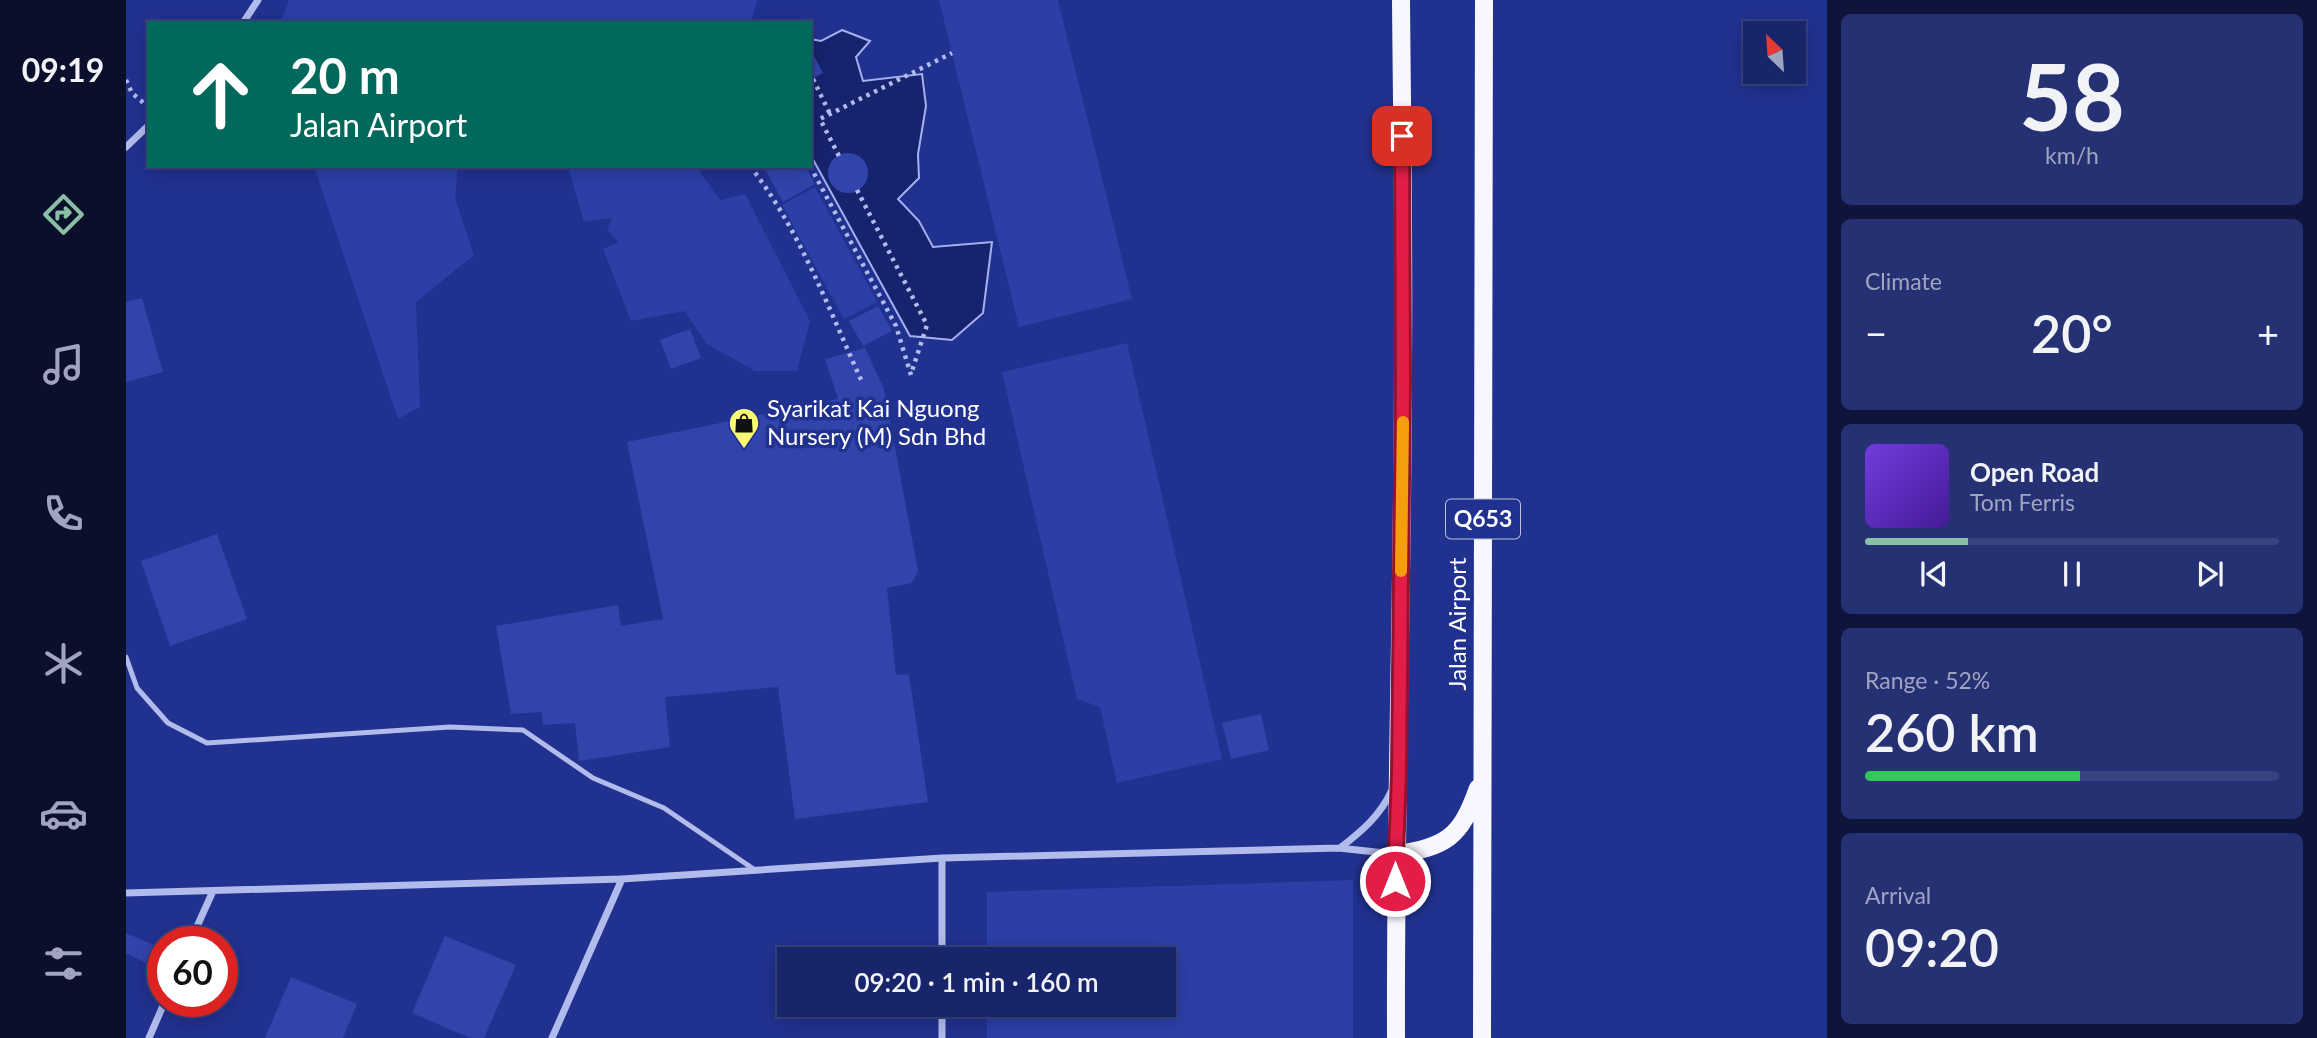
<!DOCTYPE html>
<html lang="en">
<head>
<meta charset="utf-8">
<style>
  body { margin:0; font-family:Lato,sans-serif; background:#263173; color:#f1f3f6; height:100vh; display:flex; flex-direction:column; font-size:26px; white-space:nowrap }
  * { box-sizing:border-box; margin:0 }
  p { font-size:23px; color:#9fa5c1 }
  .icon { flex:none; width:38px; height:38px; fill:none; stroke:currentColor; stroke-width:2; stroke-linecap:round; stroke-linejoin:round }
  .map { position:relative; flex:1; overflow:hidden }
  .side { display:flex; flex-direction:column; gap:14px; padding:14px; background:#0e143b; width:490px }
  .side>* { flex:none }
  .guide { position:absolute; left:21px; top:21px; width:665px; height:147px; border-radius:0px; box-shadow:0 4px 18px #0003,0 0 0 2px #37427e; background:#00695c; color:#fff; overflow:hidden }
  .needle { width:46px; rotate:335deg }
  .buttons { position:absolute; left:1617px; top:21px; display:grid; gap:14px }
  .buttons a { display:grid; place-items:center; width:63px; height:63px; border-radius:0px; background:#19256b; box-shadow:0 4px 18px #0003,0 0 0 2px #37427e; font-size:35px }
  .speed { position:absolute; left:21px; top:926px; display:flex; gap:14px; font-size:35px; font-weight:700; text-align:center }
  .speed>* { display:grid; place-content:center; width:91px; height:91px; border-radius:50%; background:#19256b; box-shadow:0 4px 18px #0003,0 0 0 2px #37427e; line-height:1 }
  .speed .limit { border:10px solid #d22; background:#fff; color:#111 }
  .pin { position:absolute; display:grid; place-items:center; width:60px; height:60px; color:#fff; margin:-30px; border-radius:14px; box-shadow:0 4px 10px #0006 }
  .me { position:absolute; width:77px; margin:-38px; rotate:0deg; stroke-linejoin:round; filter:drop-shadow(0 0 5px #0008) }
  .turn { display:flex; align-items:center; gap:24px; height:147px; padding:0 28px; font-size:32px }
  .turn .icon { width:91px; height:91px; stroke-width:2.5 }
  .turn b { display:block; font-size:49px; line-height:60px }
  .big { font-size:52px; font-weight:600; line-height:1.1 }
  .side .tile { flex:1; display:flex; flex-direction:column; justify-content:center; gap:10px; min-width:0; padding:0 24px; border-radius:10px; background:#263173 }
  .side .dial { align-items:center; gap:0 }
  .dial b { font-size:91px; line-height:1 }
  .song { display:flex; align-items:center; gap:21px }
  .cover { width:84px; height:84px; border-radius:10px; background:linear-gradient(135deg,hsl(260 70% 55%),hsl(260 70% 35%)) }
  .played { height:7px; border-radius:4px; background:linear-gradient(90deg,#8abfa5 25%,#37427e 25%) }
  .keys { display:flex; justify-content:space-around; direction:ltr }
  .heat { display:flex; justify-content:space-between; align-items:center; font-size:38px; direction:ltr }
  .charge { height:10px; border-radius:5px; background:linear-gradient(90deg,#34c759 52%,#37427e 0) }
  .trip { position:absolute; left:651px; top:947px; width:399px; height:70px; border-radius:0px; background:#19256b; box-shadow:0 4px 18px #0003,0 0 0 2px #37427e; font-weight:600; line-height:70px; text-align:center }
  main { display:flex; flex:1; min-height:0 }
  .tabs { display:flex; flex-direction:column; width:126px; justify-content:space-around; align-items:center; background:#0a0f2b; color:#9fa5c1 }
  .tabs .icon { width:49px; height:49px }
  .tabs .current { color:#8abfa5 }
  .tabs b { font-size:32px; color:#f1f3f6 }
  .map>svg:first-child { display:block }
  .green { fill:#2b3fa7 }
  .water { fill:#17236e; stroke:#a5b1ee; stroke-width:2 }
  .building { fill:#3144ac }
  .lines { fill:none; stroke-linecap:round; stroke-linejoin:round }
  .path { stroke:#b1bbec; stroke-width:4.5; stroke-dasharray:3.5 5; stroke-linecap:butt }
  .service { stroke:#b1bbec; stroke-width:5 }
  .minor { stroke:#b1bbec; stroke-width:7 }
  .primary { stroke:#f7f7ff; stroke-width:18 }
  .route-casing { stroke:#92132f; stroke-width:18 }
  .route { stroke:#e11d48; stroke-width:12 }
  .slow { stroke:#f59e0b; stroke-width:12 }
  .labels { text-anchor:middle; stroke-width:7; stroke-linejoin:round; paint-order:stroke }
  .shield { fill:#21318f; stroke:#bcc1dd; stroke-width:2 }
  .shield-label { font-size:23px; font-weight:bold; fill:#fff }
  .poi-label { font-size:24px; fill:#fff; stroke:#21318f; text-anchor:start }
  .street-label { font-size:24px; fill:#fff; stroke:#21318f }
</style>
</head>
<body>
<main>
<nav class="tabs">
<b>09:19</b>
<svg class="icon current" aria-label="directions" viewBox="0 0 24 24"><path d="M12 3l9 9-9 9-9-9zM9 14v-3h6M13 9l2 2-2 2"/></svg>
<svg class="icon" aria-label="music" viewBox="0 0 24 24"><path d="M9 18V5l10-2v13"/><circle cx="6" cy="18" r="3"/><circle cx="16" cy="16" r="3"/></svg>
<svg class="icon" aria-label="phone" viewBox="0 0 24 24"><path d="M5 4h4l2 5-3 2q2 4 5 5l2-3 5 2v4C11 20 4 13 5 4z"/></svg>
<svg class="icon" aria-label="climate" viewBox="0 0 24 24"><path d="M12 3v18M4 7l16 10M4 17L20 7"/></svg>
<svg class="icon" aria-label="car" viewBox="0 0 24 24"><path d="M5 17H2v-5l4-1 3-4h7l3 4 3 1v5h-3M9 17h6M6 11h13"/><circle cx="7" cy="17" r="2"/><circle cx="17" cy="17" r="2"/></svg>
<svg class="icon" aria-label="filters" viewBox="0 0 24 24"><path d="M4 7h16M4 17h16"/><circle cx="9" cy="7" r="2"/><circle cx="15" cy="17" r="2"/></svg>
</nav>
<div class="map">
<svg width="1701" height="1038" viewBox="0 0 1701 1038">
  <rect width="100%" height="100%" fill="#21318f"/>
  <path class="green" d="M163 0H631L625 23H154Z
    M813 0H932L1006 299 893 327Z
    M188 166H332L329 198 348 255 290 302 294 407 272 419Z
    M442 166H527L532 171 542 166H570L594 200 619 194 684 321 671 371H629L581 344 558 311 505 321 477 249 492 242 481 230 486 218 458 222Z
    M689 187 751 302 718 319 656 205Z
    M1001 343 1096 759 991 783 974 707 951 699 876 372Z
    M1227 880V1038H861V1005L1038 1004V959H861V892Z"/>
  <path class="water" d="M716 30 744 41 730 57 737 81 796 74 800 106 792 154 793 178 772 199 793 221 807 247 866 242 857 313 826 340 784 336 684 154V39L695 41Z"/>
  <path class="building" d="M688 56 697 73 684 80V58Z
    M702 173a20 20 0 1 1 40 0a20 20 0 1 1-40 0Z
    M637 166H679L689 184 657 202Z
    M16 298 37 372 0 382V302Z
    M752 306 766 331 737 346 723 321Z
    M564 329 575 358 545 369 534 340Z
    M739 348 758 389 792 571 786 583 761 588 770 675 783 674 802 802 669 819 652 687 539 697 544 747 453 761 449 723 417 725 416 712 385 714 370 626 492 605 495 626 537 619 501 442 712 399 699 359Z
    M91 534 121 619 44 646 15 561Z
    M1135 714 1143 750 1105 759 1096 723Z
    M0 933 28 945 20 963 0 953Z
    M319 936 390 965 358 1038H344L286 1013Z
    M165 977 231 1004 217 1038H139Z"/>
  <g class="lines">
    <path class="path" d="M687 79 704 114
      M0 80 6 93 21 106
      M713 156 694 119 826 53
      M624 166C674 230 703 310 737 384
      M684 166 770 326 785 375
      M731 190 801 325 785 374"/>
    <path class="service" d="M0 657 11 688 42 723 81 743 324 727 397 730 467 778 538 808 629 870"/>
    <path class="minor" d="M117 23 132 0
      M0 147 23 125
      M1214 848C1236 831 1254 816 1266 790
      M0 893 496 879 816 858 1213 848 1268 854
      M64 942 87 891
      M816 959V858
      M23 1038 39 1001
      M426 1038 496 879
      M816 1038V1004"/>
    <path class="primary" d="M1269 855C1320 846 1334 839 1352 788
      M1270 1038C1269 810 1277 583 1277 355 1278 237 1276 118 1275 0
      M1356 1038 1358 0"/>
  </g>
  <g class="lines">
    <g class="route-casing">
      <path id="route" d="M1269 881 1273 774 1277 383 1276 136"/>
    </g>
    <use href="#route" class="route"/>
    <path class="slow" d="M1275 571 1277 422"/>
  </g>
  <defs>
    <g id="shop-pin" transform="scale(1.575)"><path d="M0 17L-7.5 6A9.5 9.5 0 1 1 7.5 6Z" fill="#f9f972" stroke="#21318f"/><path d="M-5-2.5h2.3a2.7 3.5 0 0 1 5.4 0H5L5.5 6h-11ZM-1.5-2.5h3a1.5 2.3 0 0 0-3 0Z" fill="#111"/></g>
  </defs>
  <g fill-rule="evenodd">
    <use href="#shop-pin" x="618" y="423"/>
  </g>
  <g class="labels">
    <rect class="shield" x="1320" y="499.5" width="74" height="39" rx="5"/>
    <g class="shield-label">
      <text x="1357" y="527">Q653</text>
    </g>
    <g class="poi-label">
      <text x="641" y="417">Syarikat Kai Nguong<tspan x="641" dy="28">Nursery (M) Sdn Bhd</tspan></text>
    </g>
    <g class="street-label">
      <text transform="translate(1332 624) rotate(-90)" y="8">Jalan Airport</text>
    </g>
  </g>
</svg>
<div class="buttons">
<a><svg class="needle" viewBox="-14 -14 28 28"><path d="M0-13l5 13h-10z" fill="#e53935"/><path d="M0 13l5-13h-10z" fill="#9fa5c1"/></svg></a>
</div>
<div class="speed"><div class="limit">60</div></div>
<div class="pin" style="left:1276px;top:136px;background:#d93025"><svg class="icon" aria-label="arrive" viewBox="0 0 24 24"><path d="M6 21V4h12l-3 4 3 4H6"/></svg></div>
<svg class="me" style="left:1269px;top:881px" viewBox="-20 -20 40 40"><circle r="17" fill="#e11d48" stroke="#fff" stroke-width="3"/><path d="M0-11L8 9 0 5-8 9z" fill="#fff"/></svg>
<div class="trip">09:20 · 1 min · 160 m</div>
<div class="guide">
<div class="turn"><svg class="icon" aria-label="ahead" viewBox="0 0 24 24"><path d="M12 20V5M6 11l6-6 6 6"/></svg><div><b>20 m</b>Jalan Airport</div></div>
</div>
</div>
<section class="side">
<div class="tile dial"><b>58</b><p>km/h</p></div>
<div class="tile"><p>Climate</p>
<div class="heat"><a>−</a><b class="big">20°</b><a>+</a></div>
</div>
<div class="tile">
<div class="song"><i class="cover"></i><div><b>Open Road</b><p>Tom Ferris</p></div></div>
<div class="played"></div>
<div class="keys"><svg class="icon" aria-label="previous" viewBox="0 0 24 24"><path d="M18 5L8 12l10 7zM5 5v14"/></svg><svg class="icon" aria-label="pause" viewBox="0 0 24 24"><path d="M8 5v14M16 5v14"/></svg><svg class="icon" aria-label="next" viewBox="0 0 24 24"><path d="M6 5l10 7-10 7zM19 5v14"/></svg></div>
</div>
<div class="tile"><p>Range · 52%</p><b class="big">260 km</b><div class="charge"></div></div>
<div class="tile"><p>Arrival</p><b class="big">09:20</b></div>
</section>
</main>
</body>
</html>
